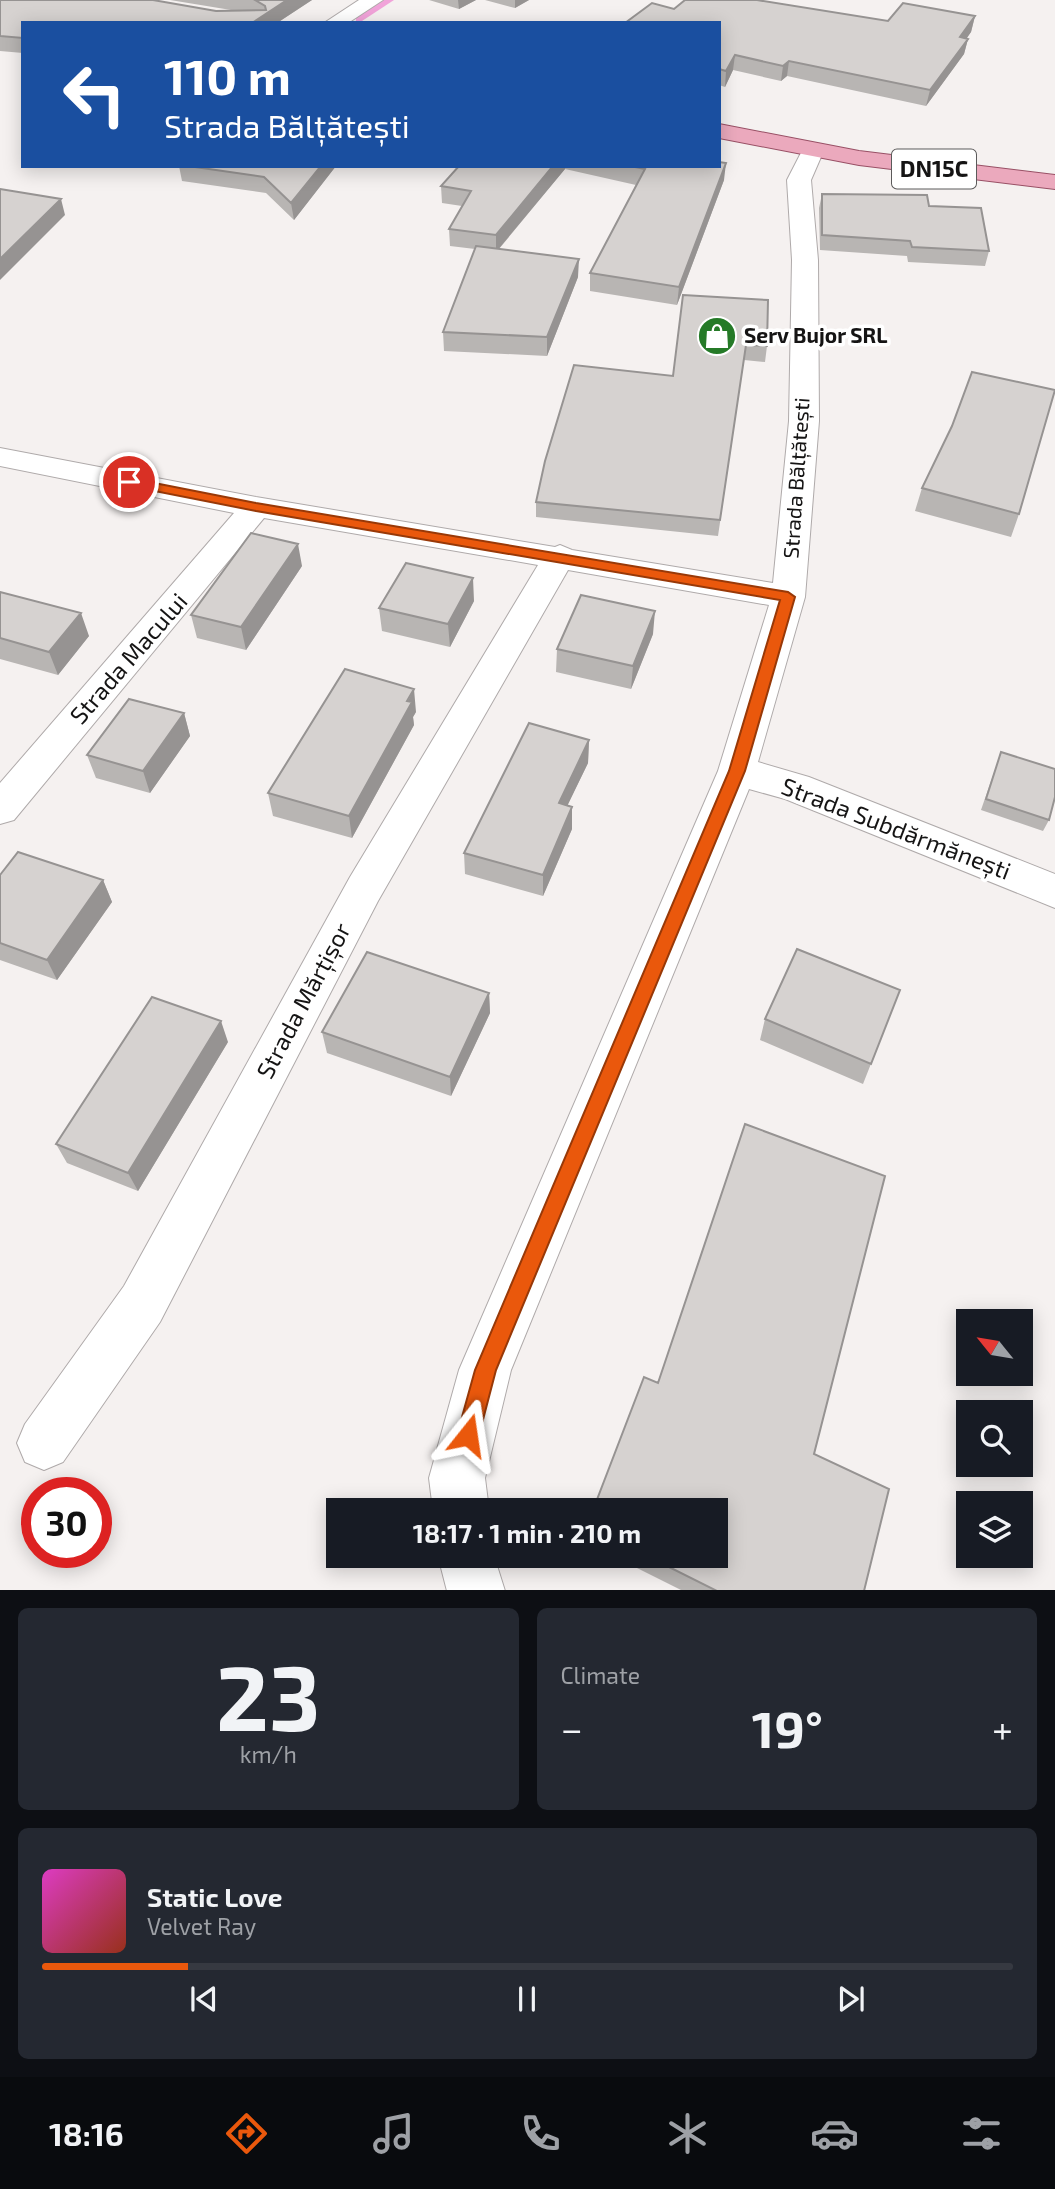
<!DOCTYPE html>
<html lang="en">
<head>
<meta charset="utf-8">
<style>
  body { margin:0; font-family:"Exo 2",sans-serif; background:#242831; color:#f1f3f6; height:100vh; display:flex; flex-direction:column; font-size:26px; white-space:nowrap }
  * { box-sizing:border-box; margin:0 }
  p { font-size:23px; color:#9ea1a6 }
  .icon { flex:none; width:38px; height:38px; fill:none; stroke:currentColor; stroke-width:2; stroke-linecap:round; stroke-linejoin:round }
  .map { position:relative; height:1590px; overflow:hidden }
  .sheet { display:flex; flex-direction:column; gap:18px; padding:18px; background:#0d0f14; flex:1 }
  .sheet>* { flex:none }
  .top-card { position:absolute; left:21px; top:21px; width:700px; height:147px; border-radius:0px; box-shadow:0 4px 18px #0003; background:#1a4fa0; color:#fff; overflow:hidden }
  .needle { width:46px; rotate:300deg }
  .fabs { position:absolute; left:956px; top:1309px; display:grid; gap:14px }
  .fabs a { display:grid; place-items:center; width:77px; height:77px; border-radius:0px; background:#171b24; box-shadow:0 4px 18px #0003; font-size:35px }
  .speed { position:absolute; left:21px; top:1477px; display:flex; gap:14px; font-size:35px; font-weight:700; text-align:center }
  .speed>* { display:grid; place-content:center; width:91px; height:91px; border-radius:50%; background:#171b24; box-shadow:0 4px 18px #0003; line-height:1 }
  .speed .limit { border:10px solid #d22; background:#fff; color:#111 }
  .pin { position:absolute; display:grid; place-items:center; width:60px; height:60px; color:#fff; margin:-30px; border:4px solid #fff; border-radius:50%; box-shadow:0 2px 7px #0007 }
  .me { position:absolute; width:77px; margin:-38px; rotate:15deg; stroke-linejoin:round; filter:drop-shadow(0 0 5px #0008) }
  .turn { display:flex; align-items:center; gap:24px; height:147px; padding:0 28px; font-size:32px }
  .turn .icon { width:91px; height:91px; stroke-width:2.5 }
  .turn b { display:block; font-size:49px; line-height:60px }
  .big { font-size:52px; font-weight:700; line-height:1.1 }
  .sheet .widget { flex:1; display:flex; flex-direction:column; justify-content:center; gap:10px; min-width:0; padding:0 24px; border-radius:10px; background:#242831 }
  .sheet .dial { align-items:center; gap:0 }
  .dial b { font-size:91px; line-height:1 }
  .song { display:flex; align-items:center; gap:21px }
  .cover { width:84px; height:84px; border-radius:10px; background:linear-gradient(135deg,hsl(310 70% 55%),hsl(10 70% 35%)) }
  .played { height:7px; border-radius:4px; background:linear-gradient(90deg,#ea580c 15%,#363941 15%) }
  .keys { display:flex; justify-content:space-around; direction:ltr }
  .heat { display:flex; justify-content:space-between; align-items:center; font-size:38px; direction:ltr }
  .sheet .tiles { flex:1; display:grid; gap:18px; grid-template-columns:1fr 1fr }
  .widget:last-child { grid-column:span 2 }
  .trip { position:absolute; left:326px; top:1498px; width:402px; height:70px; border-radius:0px; background:#171b24; box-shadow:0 4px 18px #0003; font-weight:700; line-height:70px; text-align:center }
  .menu { display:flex; height:112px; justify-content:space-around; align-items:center; background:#090b0e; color:#9ea1a6 }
  .menu .icon { width:49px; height:49px }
  .menu .on { color:#ea580c }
  .menu b { font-size:32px; color:#f1f3f6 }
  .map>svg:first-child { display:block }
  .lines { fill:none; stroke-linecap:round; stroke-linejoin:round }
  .stream { fill:#f1a3d9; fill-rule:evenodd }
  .minor-casing { stroke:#afaaaa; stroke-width:2 }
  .primary-casing { stroke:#985065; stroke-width:2 }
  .minor { fill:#fff; fill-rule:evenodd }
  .primary { fill:#eba9bd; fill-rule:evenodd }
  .wall { fill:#b8b5b3 }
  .shaded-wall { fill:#969392 }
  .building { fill:#d6d2d0; stroke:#969392; stroke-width:2 }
  .route { fill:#ea580c; stroke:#983908; stroke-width:2 }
  .labels { text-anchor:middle; stroke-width:7; stroke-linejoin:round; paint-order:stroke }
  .far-poi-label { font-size:21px; font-weight:bold; fill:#151414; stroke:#fff; text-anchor:start }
  .far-street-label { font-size:21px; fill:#151414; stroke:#fff }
  .shield { fill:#fff; stroke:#5b5a5a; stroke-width:2 }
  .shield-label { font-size:23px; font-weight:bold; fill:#151414 }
  .street-label { font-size:24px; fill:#151414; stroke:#fff }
</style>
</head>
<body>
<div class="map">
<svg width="1055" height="1591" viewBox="0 0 1055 1591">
  <rect width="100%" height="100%" fill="#f5f1f0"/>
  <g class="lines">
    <path class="stream" d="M384 0H394L362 21H356V17Z"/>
    <g class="minor-casing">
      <path id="minor" d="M359 0H383L348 23H324Z
        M813 143 821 145 824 150 811 180 818 260 819 421 805 597 758 762 809 777 1055 874V908L785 799 749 789 511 1370 485 1478 489 1510H433L429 1478 459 1370 718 771 769 605 568 570 378 901 160 1322 63 1462 44 1470 25 1462 17 1443 25 1424 124 1286 350 877 538 565 264 518 14 820 0 824V783L234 513 0 466V448L256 497 555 547 560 545 572 550 773 583 789 421 792 260 787 180 805 145Z
        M438 1556H494L505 1591H447Z"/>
    </g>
    <g class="primary-casing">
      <path id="primary" d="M719 124 859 151 1055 175V189L859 165 719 138Z"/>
    </g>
    <use href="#minor" class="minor"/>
    <use href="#primary" class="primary"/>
  </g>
  <path class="wall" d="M0 0 216 11 231 10 170 0H312L277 23H23V53L0 51Z
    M429 0H476L459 9Z
    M485 0H529L515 8Z
    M674 9 888 21 975 16 971 32 966 38 968 39 964 54 926 106 787 76 781 81 733 70 725 87 719 85V23Z
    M179 166H336L294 220 266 193 182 181Z
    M459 166H719L724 180 677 305 590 291V273L636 185 565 169 499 249 578 277 547 356 444 351 443 332 475 249 450 246 449 229 462 206 442 203 441 186Z
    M822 194 929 206 989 251 985 266 908 262 907 256 820 250 819 208Z
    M683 295 767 346 765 362 744 360 718 536 536 517V502L673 376Z
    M922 488 1019 514 1011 537 915 511Z
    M302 566 246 650 197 638 191 615Z
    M0 592 89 636 58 675 0 659Z
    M474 601 450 647 382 631 379 608Z
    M653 634 631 689 556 672 557 649Z
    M416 712 413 717 414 725 352 838 273 816 268 793Z
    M184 713 190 736 150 793 96 778 87 755Z
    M589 740 588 763 567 806 572 807V829L543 896 465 874 464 853Z
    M1001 752 1049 820 1043 831 981 810Z
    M0 875 103 880 112 902 57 980 0 960Z
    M900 990 863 1084 760 1040 765 1019Z
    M489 993 490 1013 451 1096 327 1053 322 1032Z
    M228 1042 138 1191 67 1163 56 1144Z
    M814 1454 864 1591H683L613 1556H716Z"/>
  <path class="shaded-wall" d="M287 0H312L277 23H252Z
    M458 0H476L459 9Z
    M515 0H529L515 8Z
    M975 16 971 32 957 53 960 37Z
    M968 39 964 54 926 106 930 90Z
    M735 55 733 70 725 87 726 71Z
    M789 61 787 76 781 81 783 66Z
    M726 163 724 180 677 305 679 287Z
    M321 166H336L294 220 291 203Z
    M553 166H565V169L496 252V235Z
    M61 199 65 215 0 280V259Z
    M579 259 578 277 547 356V337Z
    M298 544 302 566 246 650 241 627Z
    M473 578 474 601 450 647 448 624Z
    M655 611 653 634 631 689 633 666Z
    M81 613 89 636 58 675 49 652Z
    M414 689 416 712 413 717 414 725 352 838 349 816Z
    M184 713 190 736 150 793 143 771Z
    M589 740 588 763 558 825 559 803Z
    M572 807V829L543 896V875Z
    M103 880 112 902 57 980 47 960Z
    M489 993 490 1013 451 1096 450 1077Z
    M221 1021 228 1042 138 1191 128 1173Z"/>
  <path class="building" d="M0 0H153L216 11 266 10 265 6 255 0H287L252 23H23V38L0 36Z
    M685 0H757L888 21 903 3 975 16 960 37 968 39 930 90 789 61 783 66 735 55 726 71 719 69V23H625L652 3 674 9Z
    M719 162 726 163 679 287 590 273 645 169 630 166H719Z
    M188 166H321L291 203 264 177Z
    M459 166H553L496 235 449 229 471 191 441 186Z
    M0 189 61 199 0 259Z
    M822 194 927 195 929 206 981 208 989 251 912 247 910 241 822 235Z
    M476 246 579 259 547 337 443 332Z
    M683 295 768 300 767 346 746 345 720 520 536 502 545 461 574 365 673 376Z
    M972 372 1055 390 1019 514 922 488 952 426Z
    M251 533 298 544 241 627 191 615Z
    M406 563 473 578 448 624 379 608Z
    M0 592 81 613 49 652 0 638Z
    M581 595 655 611 633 666 557 649Z
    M345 669 414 689 407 701 412 702 349 816 268 793Z
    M129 699 184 713 143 771 87 755Z
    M529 723 589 740 559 803 572 807 543 875 464 853Z
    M1001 752 1055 769V797L1049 820 986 799Z
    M18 852 103 880 47 960 0 943V875Z
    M797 949 900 990 871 1064 765 1019Z
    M367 952 489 993 450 1077 322 1032Z
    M152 997 221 1021 128 1173 56 1144Z
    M745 1124 885 1176 814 1454 889 1489 864 1591H717L647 1556H716V1510H593L644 1377 658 1383Z"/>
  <path class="route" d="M129 478 256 503 788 592 795 597 745 771 496 1370 479 1435 476 1443 468 1446 460 1443 457 1435 475 1370 729 771 780 600 256 511 124 485V479Z"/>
  <defs>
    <g id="shop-disc" transform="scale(2.0125)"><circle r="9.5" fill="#257a27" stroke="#fff"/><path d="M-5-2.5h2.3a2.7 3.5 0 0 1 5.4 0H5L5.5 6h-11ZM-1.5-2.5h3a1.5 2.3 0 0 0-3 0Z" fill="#fff"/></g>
  </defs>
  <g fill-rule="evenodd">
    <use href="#shop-disc" x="717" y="336"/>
  </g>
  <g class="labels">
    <g class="far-poi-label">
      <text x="744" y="343">Serv Bujor SRL</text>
    </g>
    <g class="far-street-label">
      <text transform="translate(797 478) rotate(-86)" y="7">Strada Bălțătești</text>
    </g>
    <rect class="shield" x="892" y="149.5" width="84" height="39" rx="5"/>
    <g class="shield-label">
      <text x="934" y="177">DN15C</text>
    </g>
    <g class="street-label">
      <text transform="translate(129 659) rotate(-49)" y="8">Strada Macului</text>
      <text transform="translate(896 829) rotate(21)" y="8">Strada Subdărmănești</text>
      <text transform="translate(304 1001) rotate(-62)" y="8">Strada Mărțișor</text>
    </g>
  </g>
</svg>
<div class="fabs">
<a><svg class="needle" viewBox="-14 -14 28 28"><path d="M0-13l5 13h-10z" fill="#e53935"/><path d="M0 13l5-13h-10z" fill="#9ea1a6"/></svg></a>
<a><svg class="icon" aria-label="search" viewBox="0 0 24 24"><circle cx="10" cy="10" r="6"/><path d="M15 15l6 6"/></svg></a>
<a><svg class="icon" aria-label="layers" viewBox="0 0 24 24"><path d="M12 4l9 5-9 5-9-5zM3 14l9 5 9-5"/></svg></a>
</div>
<div class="speed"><div class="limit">30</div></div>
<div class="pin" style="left:129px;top:482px;background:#d93025"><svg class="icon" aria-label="arrive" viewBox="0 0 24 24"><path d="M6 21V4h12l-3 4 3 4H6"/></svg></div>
<svg class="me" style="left:468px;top:1435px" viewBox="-20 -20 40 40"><path d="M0-17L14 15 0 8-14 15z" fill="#ea580c" stroke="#fff" stroke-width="4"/></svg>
<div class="trip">18:17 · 1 min · 210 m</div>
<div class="top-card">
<div class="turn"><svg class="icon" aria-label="left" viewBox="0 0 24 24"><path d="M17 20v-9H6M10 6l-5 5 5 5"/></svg><div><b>110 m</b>Strada Bălțătești</div></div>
</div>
</div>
<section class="sheet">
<div class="tiles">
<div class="widget dial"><b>23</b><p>km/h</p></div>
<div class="widget"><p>Climate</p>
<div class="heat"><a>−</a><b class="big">19°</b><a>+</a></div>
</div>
<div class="widget">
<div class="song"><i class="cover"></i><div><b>Static Love</b><p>Velvet Ray</p></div></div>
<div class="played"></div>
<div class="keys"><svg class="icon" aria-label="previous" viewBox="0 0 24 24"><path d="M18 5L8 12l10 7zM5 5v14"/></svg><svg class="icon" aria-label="pause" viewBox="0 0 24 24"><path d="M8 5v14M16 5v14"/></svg><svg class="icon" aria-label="next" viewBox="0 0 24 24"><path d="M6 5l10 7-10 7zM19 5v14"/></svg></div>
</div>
</div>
</section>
<nav class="menu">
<b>18:16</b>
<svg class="icon on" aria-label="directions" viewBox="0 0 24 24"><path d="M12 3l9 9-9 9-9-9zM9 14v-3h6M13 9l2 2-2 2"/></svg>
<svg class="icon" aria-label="music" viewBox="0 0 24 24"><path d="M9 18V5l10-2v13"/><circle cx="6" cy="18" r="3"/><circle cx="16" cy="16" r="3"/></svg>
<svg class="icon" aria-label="phone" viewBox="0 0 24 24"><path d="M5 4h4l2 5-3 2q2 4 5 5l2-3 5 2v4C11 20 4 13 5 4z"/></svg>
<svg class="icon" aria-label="climate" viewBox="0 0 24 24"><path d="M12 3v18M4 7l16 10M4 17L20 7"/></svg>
<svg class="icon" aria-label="car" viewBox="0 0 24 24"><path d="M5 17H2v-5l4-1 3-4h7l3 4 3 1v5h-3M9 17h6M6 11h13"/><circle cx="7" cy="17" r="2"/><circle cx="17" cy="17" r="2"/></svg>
<svg class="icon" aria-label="filters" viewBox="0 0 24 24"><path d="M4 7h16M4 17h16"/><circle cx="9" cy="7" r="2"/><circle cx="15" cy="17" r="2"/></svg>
</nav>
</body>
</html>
